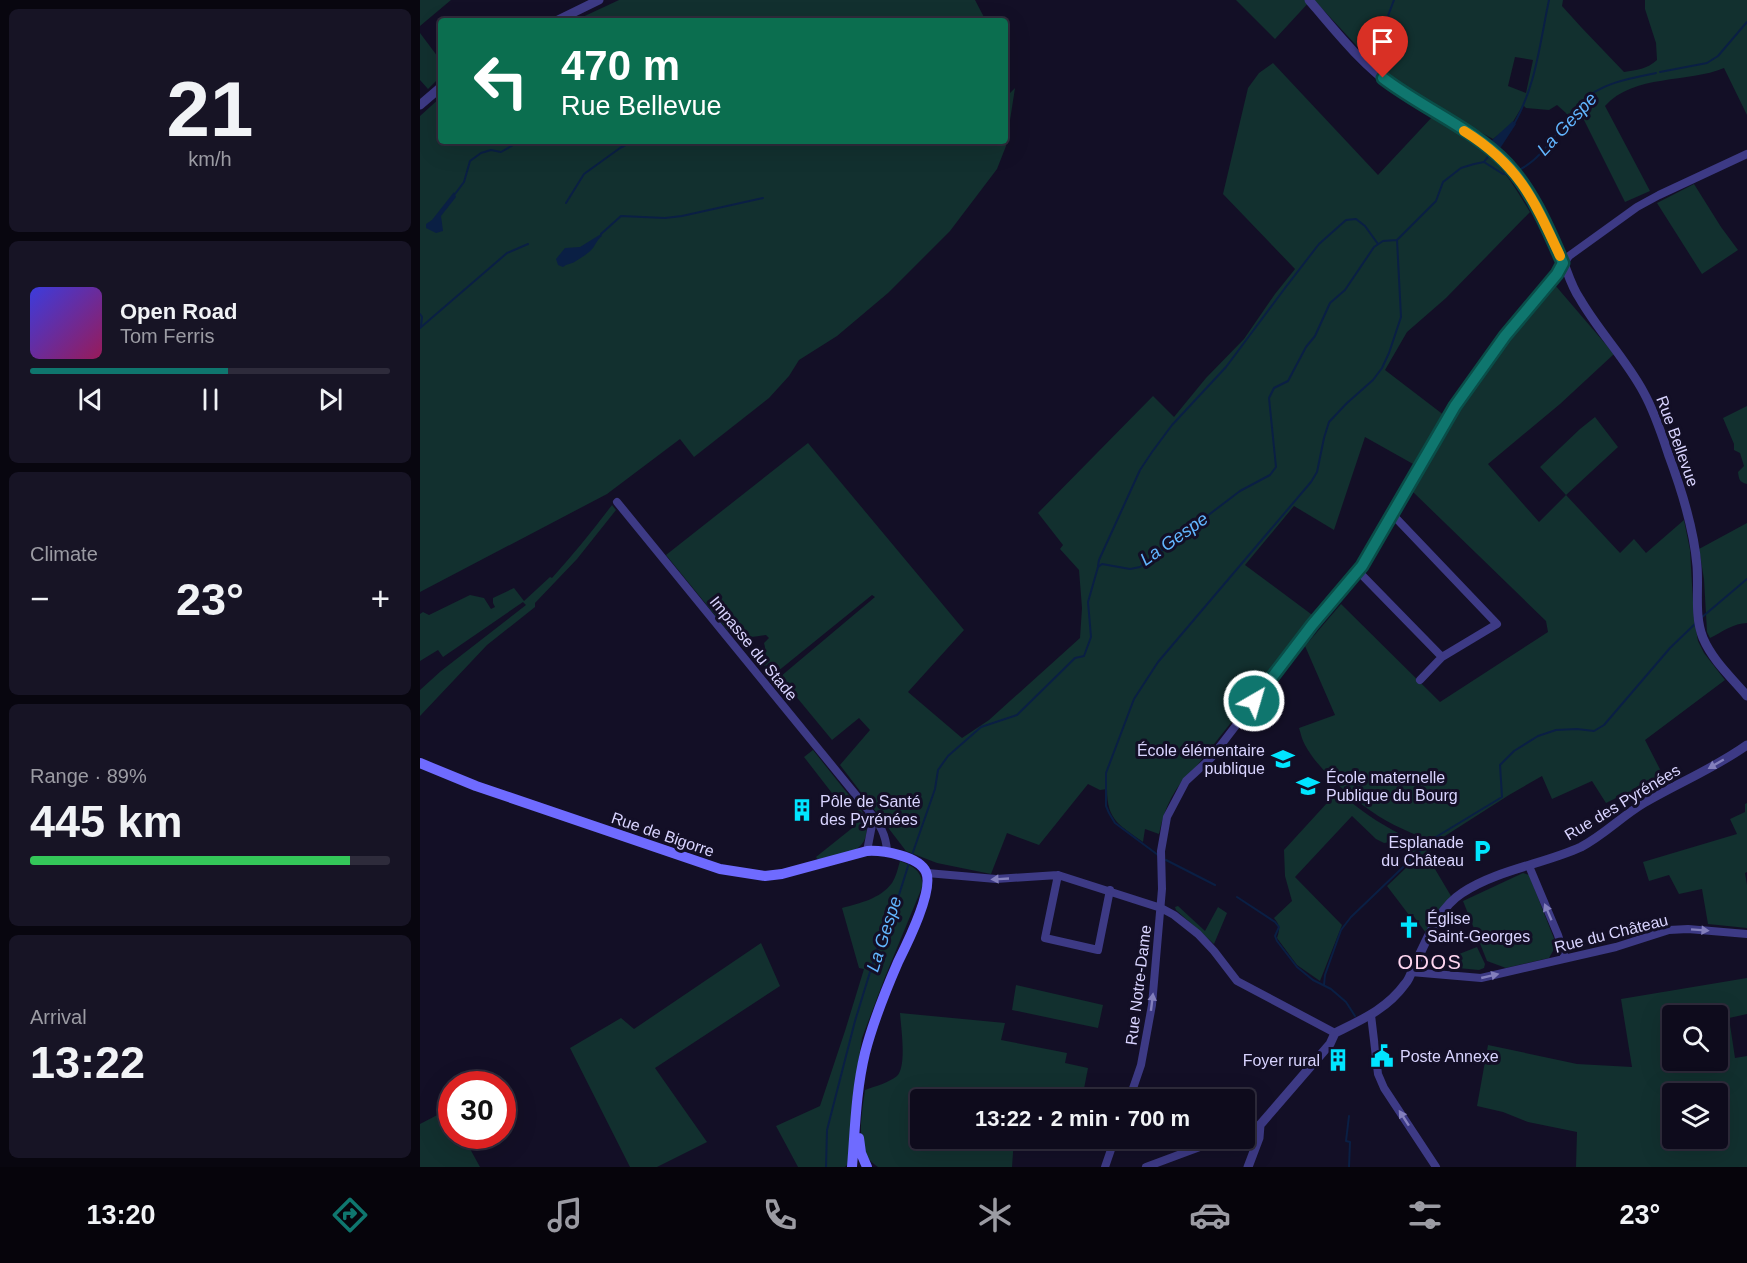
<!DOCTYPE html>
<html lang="en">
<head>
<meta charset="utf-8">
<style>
  body { margin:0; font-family:Helvetica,sans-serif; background:#171425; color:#f1f3f6; height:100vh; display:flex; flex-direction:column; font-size:22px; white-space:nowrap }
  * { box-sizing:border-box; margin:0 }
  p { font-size:20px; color:#9b9ba3 }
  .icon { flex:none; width:33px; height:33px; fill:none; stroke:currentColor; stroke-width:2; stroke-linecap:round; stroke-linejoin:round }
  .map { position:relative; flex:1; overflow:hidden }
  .drawer { display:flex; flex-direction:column; gap:9px; padding:9px; background:#08060f; width:420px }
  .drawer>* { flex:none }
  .banner { position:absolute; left:18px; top:18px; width:570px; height:126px; border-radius:6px; box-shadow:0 6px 24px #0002,0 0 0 2px #2e2b3b; background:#0b6e4f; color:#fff; overflow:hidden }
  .controls { position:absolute; left:1242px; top:1005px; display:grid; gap:12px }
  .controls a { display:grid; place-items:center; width:66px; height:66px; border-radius:6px; background:#0e0b1c; box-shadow:0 6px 24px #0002,0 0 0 2px #2e2b3b; font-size:30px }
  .speed { position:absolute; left:18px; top:1071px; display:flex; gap:12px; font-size:30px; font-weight:700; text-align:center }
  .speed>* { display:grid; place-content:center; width:78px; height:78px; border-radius:50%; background:#0e0b1c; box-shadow:0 6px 24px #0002,0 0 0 2px #2e2b3b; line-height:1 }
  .speed .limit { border:9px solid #d22; background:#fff; color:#111 }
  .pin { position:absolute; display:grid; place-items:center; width:51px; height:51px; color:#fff; margin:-62px -26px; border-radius:50% 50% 50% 0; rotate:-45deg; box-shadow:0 0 6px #0007 }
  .pin .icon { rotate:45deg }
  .me { position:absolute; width:66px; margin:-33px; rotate:38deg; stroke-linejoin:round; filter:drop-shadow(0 0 4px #0008) }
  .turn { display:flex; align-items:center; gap:21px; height:126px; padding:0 24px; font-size:27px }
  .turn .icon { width:78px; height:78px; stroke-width:2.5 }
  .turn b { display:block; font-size:42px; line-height:51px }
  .big { font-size:45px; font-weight:600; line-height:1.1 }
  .drawer .card { flex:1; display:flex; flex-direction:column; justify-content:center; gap:9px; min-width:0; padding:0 21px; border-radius:9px; background:#171425 }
  .drawer .dial { align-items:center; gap:0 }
  .dial b { font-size:78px; line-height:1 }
  .song { display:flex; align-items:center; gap:18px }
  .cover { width:72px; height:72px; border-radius:9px; background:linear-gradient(135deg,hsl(240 70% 55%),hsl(330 70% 35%)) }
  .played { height:6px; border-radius:3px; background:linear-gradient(90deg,#0f766e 55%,#2e2b3b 55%) }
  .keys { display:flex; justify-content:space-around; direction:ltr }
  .heat { display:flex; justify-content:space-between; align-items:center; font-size:33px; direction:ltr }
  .charge { height:9px; border-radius:4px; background:linear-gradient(90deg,#34c759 89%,#2e2b3b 0) }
  .trip { position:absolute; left:490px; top:1089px; width:345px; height:60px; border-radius:6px; background:#0e0b1c; box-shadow:0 6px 24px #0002,0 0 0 2px #2e2b3b; font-weight:600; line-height:60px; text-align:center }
  .tab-bar { display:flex; height:96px; justify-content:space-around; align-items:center; background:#06040b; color:#9b9ba3 }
  .tab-bar .icon { width:42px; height:42px }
  .tab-bar .selected { color:#0f766e }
  .tab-bar b { font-size:27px; color:#f1f3f6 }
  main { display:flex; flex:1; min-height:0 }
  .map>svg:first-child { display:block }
  .green { fill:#12302f; fill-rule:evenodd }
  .water { fill:#0a1f44 }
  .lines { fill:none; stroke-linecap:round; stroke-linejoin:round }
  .stream { stroke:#0a1f44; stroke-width:2 }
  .minor { stroke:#3d3a85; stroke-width:8 }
  .tertiary { stroke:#3d3a85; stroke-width:9 }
  .secondary { stroke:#6f6bff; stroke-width:10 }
  .oneway { fill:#837fbc }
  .route-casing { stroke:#0a4d48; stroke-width:15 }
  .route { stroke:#0f766e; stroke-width:10 }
  .slow { stroke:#f59e0b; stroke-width:10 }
  .labels { text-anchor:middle; stroke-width:6; stroke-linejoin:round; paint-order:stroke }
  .street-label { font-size:16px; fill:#d9d4ff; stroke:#130f26 }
  .poi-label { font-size:16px; fill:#d9d4ff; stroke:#130f26; text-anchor:start }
  .water-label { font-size:18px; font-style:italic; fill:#62b6ff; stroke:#130f26 }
  .quarter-label { font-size:20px; letter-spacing:1.5px; fill:#ffd6f0; stroke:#130f26 }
</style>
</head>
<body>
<main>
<section class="drawer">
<div class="card dial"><b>21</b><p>km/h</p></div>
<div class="card">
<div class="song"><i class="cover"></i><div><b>Open Road</b><p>Tom Ferris</p></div></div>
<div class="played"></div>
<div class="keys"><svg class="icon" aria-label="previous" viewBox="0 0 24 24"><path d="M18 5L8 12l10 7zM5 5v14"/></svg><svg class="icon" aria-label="pause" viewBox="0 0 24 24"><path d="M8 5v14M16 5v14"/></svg><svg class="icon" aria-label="next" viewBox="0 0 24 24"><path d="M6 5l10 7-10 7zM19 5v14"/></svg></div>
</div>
<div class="card"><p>Climate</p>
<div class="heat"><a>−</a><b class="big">23°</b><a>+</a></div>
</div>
<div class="card"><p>Range · 89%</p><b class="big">445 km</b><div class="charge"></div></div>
<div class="card"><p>Arrival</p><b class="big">13:22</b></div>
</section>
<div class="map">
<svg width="1327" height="1167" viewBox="0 0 1327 1167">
  <rect width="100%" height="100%" fill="#130f26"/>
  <path class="green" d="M0 0H31L0 26Z
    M199 0H555L566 21H154Z
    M816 0H891L855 39Z
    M894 0H1143L1142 6 1161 27 1204 72C1217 70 1227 69 1237 60L1236 43 1225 9V0H1327V115L1304 68C1269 83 1213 74 1185 106L1230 191 1205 202 1163 118 1154 125 1146 113 1137 105 1129 110 1106 108 1103 105 1091 125 1073 139 1029 115 978 84 949 59ZM1095 57 1113 60 1106 93 1088 86Z
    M0 33 21 61V76L8 89 0 80Z
    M853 63 958 175 1013 116C1034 130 1057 143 1074 161 1089 176 1099 194 1110 212L1026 298 987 332 965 370 1029 419 1080 349 1135 285 1194 354 1140 404 1068 464 1119 522 1146 495 1120 467 1160 429 1175 417 1198 447 1146 495 1200 553 1214 539 1226 553 1264 520 1270 550 1274 619 1278 641 1284 653 1305 680 1225 740 1246 781 1204 804 1200 796 1186 803 1172 781 1132 799 1122 776 1089 795 1014 843C993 833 970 825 951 811 930 797 897 768 885 745 882 740 881 734 879 728L915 715 885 646 921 604 1020 702 1128 632 1126 621 991 490 1002 469 945 437 914 530 874 506 825 565 895 617 775 768C755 785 744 808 739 834L725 829 723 842C700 825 687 821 687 789L680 790 668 784 619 845 587 833 571 874 517 863 486 851 420 765 450 730 439 718 412 740 360 677 455 597 452 595 352 676 344 666 341 658 345 647 344 643 349 638 346 635C328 638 329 639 317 624L308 631 246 555 388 443 544 630 488 692 542 738 569 720 660 638 662 608 659 570 640 549 643 545 618 513 733 396 754 417 786 378 824 339 855 294 875 269 803 194 828 88 839 73Z
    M595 88 586 146 577 169 530 231 468 293 417 336 379 360 369 376 349 398 274 457 260 439 187 494 0 592V116L21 97V141H585V98Z
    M1274 184 1301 227 1318 250 1282 274 1237 203Z
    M1327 406V484C1319 482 1319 479 1318 472L1324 466 1320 453 1314 450V444L1303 418Z
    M192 505 196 510 157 559 115 603V607L67 645 0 716V690L21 671 106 605 103 602 23 657 18 650 0 661V614L3 612 9 615 50 595 64 598 71 609 75 607 73 603V598L94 588 104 601 130 577 132 578C153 555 173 530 192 505Z
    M1327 523V623C1314 623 1302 632 1290 638L1287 632 1284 579 1279 549Z
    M393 750 432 799 422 806 384 757Z
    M918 791C939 810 957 822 982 835L971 842 964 843 956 839 932 816 875 877 922 925 900 981 877 965 857 938C860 929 860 925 854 918L872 901 865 876 864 850Z
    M1327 803V872L1325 873 1327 885V928L1288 924 1282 889 1259 894 1249 875 1229 881 1223 862 1317 834 1310 819 1325 812V804Z
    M440 808C447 819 451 837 439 847 431 854 409 858 399 861L396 857 436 825 431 817Z
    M1001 844 1011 851 1009 859 1031 896 1006 933 992 914 989 915 967 886 988 866 983 861 993 850Z
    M480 861C494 867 500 869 503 885L465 977 442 1038 433 1097 428 1164 425 1167H378L356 1126 400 1106 425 1031 444 969 439 968 422 908C440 903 460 899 472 883 476 877 478 868 480 861Z
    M1103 873 1109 875 1135 941 1133 951 1129 958 1086 968 1067 961 1043 901Z
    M758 906 785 931 798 907 807 913 794 944 756 910 755 907Z
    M341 943 360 986 235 1068 287 1142 237 1167H210L150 1048 201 1018 214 1029Z
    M1057 947 1065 964 1064 968 1059 970 1038 968 1034 956Z
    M1327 978V1014L1309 1018 1315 1058 1327 1056V1167H1156L1157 1132 1108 1122 1083 1112 1057 1106 1068 1045 1157 1064 1212 1067 1201 999ZM1252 1016H1298V1060H1252ZM1252 1094H1298V1138H1252Z
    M596 985 683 1005 678 1028 592 1010Z
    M480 1013 585 1023 581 1040 647 1053 645 1063 668 1068 662 1099 501 1100V1138L594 1139 592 1167H458C433 1152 442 1114 445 1090 456 1086 468 1083 477 1076 487 1066 481 1028 480 1013Z
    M29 1109 31 1114 32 1136H43L60 1167H0V1124Z"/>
  <path class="water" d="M1093 121 1096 124 1079 150 1070 142Z
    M34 192 36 197 21 216 23 231 16 233 6 228V224L12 220Z
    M181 234 182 236C177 240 176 244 173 248 169 253 161 258 156 261 152 264 148 263 143 267L138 265 136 259 145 248 160 247Z"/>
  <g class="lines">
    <path class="stream" d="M377 21 389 18H423
      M954 53 974 0
      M1240 72 1287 63 1298 56 1327 22
      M1094 124C1116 86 1120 42 1129 0
      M1064 162 1083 174 1091 172
      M1096 171C1124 161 1142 121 1163 101 1181 83 1211 78 1236 73
      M35 194 44 182 50 161 61 153 71 150 81 152 100 141
      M146 203 164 174 200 148 213 141
      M181 234 201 216 245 218 262 216 343 198
      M0 314 2 317 1 326
      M0 328 87 253 108 244
      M678 566 679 560 720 470 732 452 752 425 806 367 865 288 899 244 926 220 936 219 945 226 958 244
      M1281 618 1327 579
      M1011 840 1082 797 1080 765 1094 751 1118 736 1136 730 1157 729 1174 731 1184 725 1250 648 1277 622
      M492 855 515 789 518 770 528 756 561 727 597 715 655 658 664 656 671 637 668 602 678 567 682 564 710 569 720 567 820 491 850 475 856 467 849 398 854 388 868 381 886 347 895 336 910 303 925 290 954 247 963 241 977 240 1016 201 1023 182 1041 168 1054 164 1064 162 1070 154
      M738 855 695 823 689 813 686 806V773L714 699 738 662 891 482 897 472 904 438 909 422 927 403 953 380 962 368 969 353 981 317 977 240
      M746 860 795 885
      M817 897 855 922 859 927 855 936 857 941 877 967 893 980 911 989 926 1002 935 1016
      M904 985 905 975 921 930 931 917 1003 848
      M929 1116 926 1141 930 1142 929 1167
      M406 1167 407 1130 435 1021 462 933 473 914 489 863"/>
    <path class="minor" d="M197 502 449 811
      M938 571 1022 657 1077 624 973 515
      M1000 680 1022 657
      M447 851 452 825 449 811C460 824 466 835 467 851
      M1109 866 1138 935 1145 958
      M507 873 576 879 638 875 741 908 754 915 778 934 794 951 817 981 915 1033
      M638 875 625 938 678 950 690 890
      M991 972 1061 978 1196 947 1249 930 1268 929 1327 934
      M951 1015 958 1074 964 1088 1016 1167
      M709 1100 721 1065 732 1005 742 889 741 851 747 817 766 781 791 758 893 625 942 566 1035 406 1085 336 1137 274 1149 256 1217 207 1239 195 1327 154
      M825 1131 840 1125
      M685 1167 695 1138
      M726 1167 804 1138"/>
    <path class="tertiary" d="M889 0C916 32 943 66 978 90 1014 114 1057 132 1087 164 1114 192 1129 231 1145 266 1149 277 1153 289 1160 299 1179 332 1206 359 1224 393 1235 413 1242 435 1249 456 1262 491 1274 529 1277 566 1279 589 1274 616 1283 638 1293 661 1311 677 1327 696
      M136 21 179 0
      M0 105 21 87
      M828 1167 839 1138 840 1125 910 1044 915 1033C941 1020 967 1009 985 984 989 980 991 974 993 968 1006 943 1017 909 1042 893 1076 870 1124 864 1161 847 1184 835 1202 816 1224 803 1258 783 1295 768 1327 745"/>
    <path class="secondary" d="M0 763 56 786 300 869 345 876 362 874 447 851C462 850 499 856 506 872 514 890 487 944 478 962 465 992 453 1022 445 1053 436 1090 435 1129 432 1167
      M439 1138 441 1153 447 1167"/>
  </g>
  <defs><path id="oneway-solid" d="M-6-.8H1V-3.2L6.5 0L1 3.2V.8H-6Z" transform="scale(1.5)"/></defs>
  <g class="oneway">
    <use href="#oneway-solid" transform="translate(1296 764) rotate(150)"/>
    <use href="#oneway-solid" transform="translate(580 879) rotate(177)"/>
    <use href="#oneway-solid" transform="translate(1128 912) rotate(-113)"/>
    <use href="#oneway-solid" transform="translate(1280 930) rotate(4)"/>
    <use href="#oneway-solid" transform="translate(1070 976) rotate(-13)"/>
    <use href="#oneway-solid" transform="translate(732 1002) rotate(-83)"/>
    <use href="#oneway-solid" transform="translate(984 1118) rotate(-123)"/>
  </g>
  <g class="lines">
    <g class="route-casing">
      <path id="route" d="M834 701 892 625 942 566 1035 406 1085 336 1137 274 1143 263C1128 229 1113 192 1087 164 1054 129 1002 108 963 78"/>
    </g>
    <use href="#route" class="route"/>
    <path class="slow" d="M1044 131C1099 165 1114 200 1140 256"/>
  </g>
  <defs>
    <g id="school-bare" transform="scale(1.8)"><path d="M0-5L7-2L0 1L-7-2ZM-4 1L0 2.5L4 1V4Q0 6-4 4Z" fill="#00e5ff" stroke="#130f26" stroke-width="2.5" paint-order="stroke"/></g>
    <g id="building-bare" transform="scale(1.8)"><path d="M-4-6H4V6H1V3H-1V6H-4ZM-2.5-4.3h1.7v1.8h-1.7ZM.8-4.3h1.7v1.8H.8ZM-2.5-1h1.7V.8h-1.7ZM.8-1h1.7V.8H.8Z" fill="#00e5ff" stroke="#130f26" stroke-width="2.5" paint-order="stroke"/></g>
    <g id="parking-bare" transform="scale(1.8)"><path d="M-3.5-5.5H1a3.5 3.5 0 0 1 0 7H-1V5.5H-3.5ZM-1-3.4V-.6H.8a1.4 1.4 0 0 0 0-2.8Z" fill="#00e5ff" stroke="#130f26" stroke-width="2.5" paint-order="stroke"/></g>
    <g id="church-bare" transform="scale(1.8)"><path d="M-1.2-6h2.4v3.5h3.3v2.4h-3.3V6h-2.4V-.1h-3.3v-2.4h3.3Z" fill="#00e5ff" stroke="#130f26" stroke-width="2.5" paint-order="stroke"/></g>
    <g id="civic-bare" transform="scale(1.8)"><path d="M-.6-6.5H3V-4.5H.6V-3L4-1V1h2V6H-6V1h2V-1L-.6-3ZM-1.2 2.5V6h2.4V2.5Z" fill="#00e5ff" stroke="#130f26" stroke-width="2.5" paint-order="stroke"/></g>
  </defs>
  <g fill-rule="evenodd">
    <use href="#school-bare" x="863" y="759"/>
    <use href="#school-bare" x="888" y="786"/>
    <use href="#building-bare" x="382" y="810"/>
    <use href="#parking-bare" x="1062" y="851"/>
    <use href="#church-bare" x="989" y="927"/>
    <use href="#civic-bare" x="962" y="1056"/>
    <use href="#building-bare" x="918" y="1060"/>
  </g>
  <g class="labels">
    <g class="street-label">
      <text transform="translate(1258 441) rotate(70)" y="6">Rue Bellevue</text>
      <text transform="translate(334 648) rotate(51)" y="6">Impasse du Stade</text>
      <text transform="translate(1202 802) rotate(-31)" y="6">Rue des Pyrénées</text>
      <text transform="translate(243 834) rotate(19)" y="6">Rue de Bigorre</text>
      <text transform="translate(1191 933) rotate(-14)" y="6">Rue du Château</text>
      <text transform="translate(718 985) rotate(-83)" y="6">Rue Notre-Dame</text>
    </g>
    <g class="poi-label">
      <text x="845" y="756" text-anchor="end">École élémentaire<tspan x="845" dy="18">publique</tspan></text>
      <text x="906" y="783">École maternelle<tspan x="906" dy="18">Publique du Bourg</tspan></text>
      <text x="400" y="807">Pôle de Santé<tspan x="400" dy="18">des Pyrénées</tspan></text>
      <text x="1044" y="848" text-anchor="end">Esplanade<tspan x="1044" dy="18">du Château</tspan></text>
      <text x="1007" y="924">Église<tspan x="1007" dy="18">Saint-Georges</tspan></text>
      <text x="980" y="1062">Poste Annexe</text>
      <text x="900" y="1066" text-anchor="end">Foyer rural</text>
    </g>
    <g class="water-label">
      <text transform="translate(1147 124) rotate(-47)" y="6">La Gespe</text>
      <text transform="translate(754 539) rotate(-35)" y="6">La Gespe</text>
      <text transform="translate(464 934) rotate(-72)" y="6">La Gespe</text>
    </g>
    <g class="quarter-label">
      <text x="1010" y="969">ODOS</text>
    </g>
  </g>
</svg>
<div class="controls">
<a><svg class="icon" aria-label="search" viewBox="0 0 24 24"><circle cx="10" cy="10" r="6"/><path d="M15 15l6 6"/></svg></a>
<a><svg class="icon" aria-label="layers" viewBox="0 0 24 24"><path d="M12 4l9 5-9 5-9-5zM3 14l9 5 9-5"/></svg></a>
</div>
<div class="speed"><div class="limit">30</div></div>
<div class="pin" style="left:963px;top:78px;background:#d93025"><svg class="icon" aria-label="arrive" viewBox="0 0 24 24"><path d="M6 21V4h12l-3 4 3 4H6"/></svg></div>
<svg class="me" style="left:834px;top:701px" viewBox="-20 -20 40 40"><circle r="17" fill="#0f766e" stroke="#fff" stroke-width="3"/><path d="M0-11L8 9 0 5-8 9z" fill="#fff"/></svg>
<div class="trip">13:22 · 2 min · 700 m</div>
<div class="banner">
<div class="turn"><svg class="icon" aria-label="left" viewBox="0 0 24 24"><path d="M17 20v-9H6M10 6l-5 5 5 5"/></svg><div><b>470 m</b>Rue Bellevue</div></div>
</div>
</div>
</main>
<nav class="tab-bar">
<b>13:20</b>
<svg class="icon selected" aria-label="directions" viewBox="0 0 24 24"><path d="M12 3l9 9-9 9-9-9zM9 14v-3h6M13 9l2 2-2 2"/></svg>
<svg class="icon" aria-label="music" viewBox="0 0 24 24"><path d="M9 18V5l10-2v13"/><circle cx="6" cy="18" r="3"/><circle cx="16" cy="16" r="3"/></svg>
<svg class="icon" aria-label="phone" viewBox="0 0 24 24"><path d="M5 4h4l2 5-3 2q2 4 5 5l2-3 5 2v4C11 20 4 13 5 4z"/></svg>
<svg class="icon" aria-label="climate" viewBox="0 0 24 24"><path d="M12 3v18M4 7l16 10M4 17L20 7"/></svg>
<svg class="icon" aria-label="car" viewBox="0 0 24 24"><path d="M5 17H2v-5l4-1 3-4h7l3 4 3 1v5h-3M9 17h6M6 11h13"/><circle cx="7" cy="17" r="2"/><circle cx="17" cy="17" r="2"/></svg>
<svg class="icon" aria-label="filters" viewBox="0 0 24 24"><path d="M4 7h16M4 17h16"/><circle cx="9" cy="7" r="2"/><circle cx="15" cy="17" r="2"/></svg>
<b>23°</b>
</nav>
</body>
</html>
